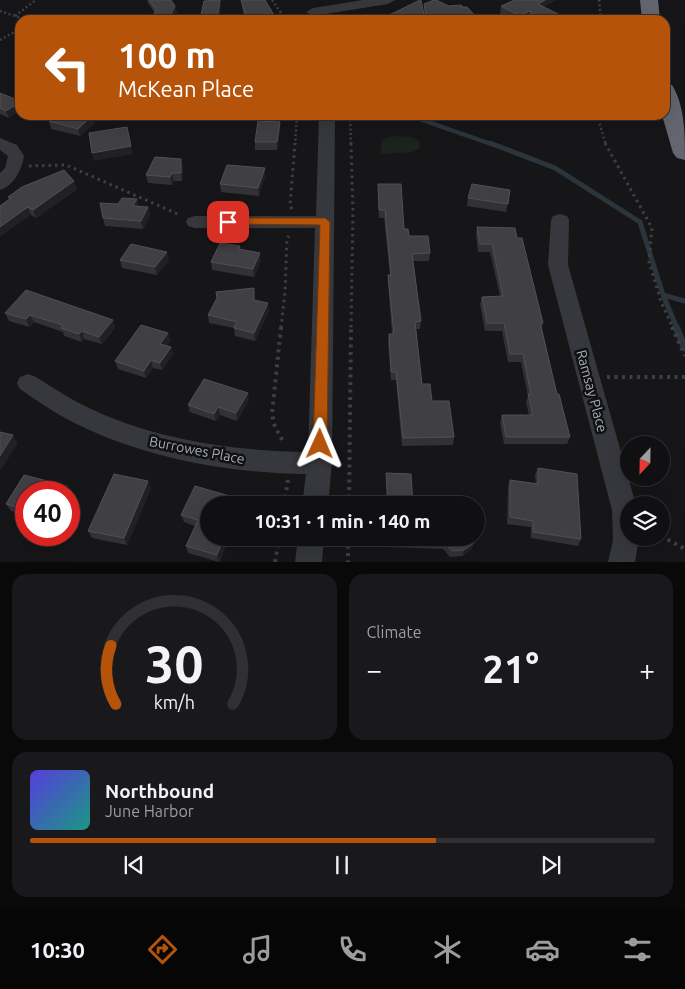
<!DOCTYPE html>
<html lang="en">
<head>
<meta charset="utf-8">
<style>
  body { margin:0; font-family:Ubuntu,sans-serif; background:#19191b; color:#f1f3f6; height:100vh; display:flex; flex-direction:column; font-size:19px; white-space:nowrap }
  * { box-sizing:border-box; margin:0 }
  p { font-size:16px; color:#9c9d9f }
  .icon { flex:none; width:28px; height:28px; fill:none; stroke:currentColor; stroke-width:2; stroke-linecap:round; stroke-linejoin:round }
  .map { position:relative; height:562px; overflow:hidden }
  .side { display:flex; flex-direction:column; gap:12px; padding:12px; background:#09090a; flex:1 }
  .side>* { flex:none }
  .hud { position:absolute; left:15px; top:15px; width:655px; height:105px; border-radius:15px; box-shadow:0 5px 20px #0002,0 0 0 1px #303032; background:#b45309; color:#fff; overflow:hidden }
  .needle { width:32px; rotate:202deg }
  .controls { position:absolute; left:620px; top:436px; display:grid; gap:10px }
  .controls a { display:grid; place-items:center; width:50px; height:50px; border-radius:50%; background:#101012; box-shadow:0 5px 20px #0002,0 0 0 1px #303032; font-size:25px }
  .speed { position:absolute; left:15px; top:481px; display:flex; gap:10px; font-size:25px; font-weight:700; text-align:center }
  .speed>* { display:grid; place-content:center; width:65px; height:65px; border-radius:50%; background:#101012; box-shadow:0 5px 20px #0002,0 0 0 1px #303032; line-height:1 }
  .speed .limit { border:8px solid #d22; background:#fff; color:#111 }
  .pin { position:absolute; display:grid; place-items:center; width:42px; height:42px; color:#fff; margin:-21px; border-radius:10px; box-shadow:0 2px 8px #0006 }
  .me { position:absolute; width:55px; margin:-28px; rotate:1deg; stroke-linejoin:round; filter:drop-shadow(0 0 4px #0008) }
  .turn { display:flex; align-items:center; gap:18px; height:105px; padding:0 20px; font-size:22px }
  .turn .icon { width:65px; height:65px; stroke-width:2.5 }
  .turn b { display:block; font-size:35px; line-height:42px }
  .big { font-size:38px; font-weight:700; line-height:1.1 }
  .side .card { flex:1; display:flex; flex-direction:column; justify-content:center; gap:8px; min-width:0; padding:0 18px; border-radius:15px; background:#19191b }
  .side .dial { align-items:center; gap:0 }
  .dial svg { height:130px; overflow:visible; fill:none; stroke:#303032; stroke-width:7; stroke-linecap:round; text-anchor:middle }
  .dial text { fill:#f1f3f6; stroke:none }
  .song { display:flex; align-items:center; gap:15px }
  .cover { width:60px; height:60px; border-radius:8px; background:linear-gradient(135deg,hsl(250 70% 55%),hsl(170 70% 35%)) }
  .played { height:5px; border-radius:2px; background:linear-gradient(90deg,#b45309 65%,#303032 65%) }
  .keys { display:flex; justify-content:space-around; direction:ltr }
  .heat { display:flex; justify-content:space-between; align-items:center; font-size:28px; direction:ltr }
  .side .tiles { flex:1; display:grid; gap:12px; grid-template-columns:1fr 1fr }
  .card:last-child { grid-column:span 2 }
  .trip { position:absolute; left:200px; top:496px; width:285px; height:50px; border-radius:25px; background:#101012; box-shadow:0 5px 20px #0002,0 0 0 1px #303032; font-weight:700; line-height:50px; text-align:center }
  .tabs { display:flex; height:80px; justify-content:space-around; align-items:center; background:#060607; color:#9c9d9f }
  .tabs .icon { width:35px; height:35px }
  .tabs .current { color:#b45309 }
  .tabs b { font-size:22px; color:#f1f3f6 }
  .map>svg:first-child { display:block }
  .green { fill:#1c231d }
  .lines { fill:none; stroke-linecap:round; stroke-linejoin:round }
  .stream-far2 { stroke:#2c353c; stroke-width:4.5 }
  .stream-far1 { stroke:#2c353c; stroke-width:5 }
  .stream { stroke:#2c353c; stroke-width:7 }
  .path-far2 { stroke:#3d3f44; stroke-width:2.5; stroke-dasharray:2 2.5; stroke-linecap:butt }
  .path-far1 { stroke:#3d3f44; stroke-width:3; stroke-dasharray:2.5 4; stroke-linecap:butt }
  .path { stroke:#3d3f44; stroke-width:4; stroke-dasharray:3 4.5; stroke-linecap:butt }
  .minor { fill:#37383d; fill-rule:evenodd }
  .highway { fill:#63666e; fill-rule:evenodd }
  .wall { fill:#323236 }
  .shaded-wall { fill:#212124 }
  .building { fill:#3f3f44; stroke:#4f5156 }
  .route { fill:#b45309; stroke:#753606 }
  .labels { text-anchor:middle; stroke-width:5; stroke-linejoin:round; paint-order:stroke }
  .street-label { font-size:14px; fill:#a8adb8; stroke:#111113 }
</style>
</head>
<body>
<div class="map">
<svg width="685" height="562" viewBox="0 0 685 562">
  <rect width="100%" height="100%" fill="#161618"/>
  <path class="green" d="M391 136 413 137 419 141 420 148 412 152 380 154 382 140Z"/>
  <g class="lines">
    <path class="stream-far2" d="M408 115 494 145"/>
    <path class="stream-far1" d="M490 143 555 168 640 222 663 295 685 301
      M663 295 677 328"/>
    <path class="stream" d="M676 327 685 348"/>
    <path class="path-far2" d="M272 0 286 20
      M599 0 601 20
      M0 11 27 20
      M15 16 36 0
      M0 40 20 29
      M350 115 351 145
      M489 115 511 119 524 115
      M597 115 606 145
      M295 145 297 115"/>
    <path class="path-far1" d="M351 143 353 212 351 328
      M605 143 652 228 649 262 661 302 673 328
      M29 166 66 165 180 215
      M292 209 290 206 295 143
      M281 328 285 292 287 238 289 236"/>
    <path class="path" d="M281 327 272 414 275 427 284 443
      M672 327 685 356
      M607 377H685
      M284 505 288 480
      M349 505 351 327
      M661 536 685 549
      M348 538V562
      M275 562 279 538"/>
    <path class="minor" d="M363 0H395L388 4 313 16 306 12 313 8Z
      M319 115H335L332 463 328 505H302L306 474C225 473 138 457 65 418 50 410 35 399 20 389L17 383 20 377 28 374 36 377C53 388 70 399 89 408 156 440 234 451 308 452L315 228H195L188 226 186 222 188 218 195 216H316Z
      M0 138 17 145 24 156C22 169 14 186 0 190V173L5 168 8 156 0 150Z
      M560 214 567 216 569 220 568 265 636 505H629V538H639L635 562H608L613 540 612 510 548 265 551 220 553 216Z
      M298 538H324L322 562H295Z"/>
    <path class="highway" d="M640 0H658L660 20H642Z
      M665 83 672 85C685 106 685 135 685 160L677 158 673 153 662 115H665Z"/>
  </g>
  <path class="wall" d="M147 0H171L175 6 177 13H155L148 3Z
    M241 0 277 20H245L242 7Z
    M515 0H555L543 7 561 20H529V19L526 20H513L500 14 501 6Z
    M424 4 463 7 479 20H425L424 16V20H381V19L424 12Z
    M0 93 9 118 0 114Z
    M92 116 94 124 80 136 51 129 49 121Z
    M280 122V130L277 150H255V142Z
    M183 167 182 181H174L172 185 148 183 146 175Z
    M265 176 259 196 221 192 220 184Z
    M378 184 404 229 409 236 430 253 429 261H413L421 321 420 329H416L422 384 454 437 453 445 402 446 396 380H391L388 342 389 334H392L388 283V275H390L384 218H379Z
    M77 189 36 218 31 215 9 199 8 197Z
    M510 190 506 212 467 206 468 198Z
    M137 199 138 207H148L150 215 143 229 105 226 103 218 118 204Z
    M477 227 517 238 543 323 542 328 557 394 570 437 567 444H504L500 423 502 415H529L526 402 528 396 521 362H508L502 331H485L480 304 482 297 500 296 490 252H478L476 235Z
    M240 246 241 250 261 261 254 277 212 270 211 262Z
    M120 260H169L157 275 122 268Z
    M255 301 269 311 255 341 235 336 234 328 209 323 208 315Z
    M5 313 113 320 115 328 102 344 84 339 82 342 64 336 63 332 34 322 29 327 9 321Z
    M168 333 170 341 166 345 171 347 173 354 162 370 153 368 146 378 118 369 115 361Z
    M249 400 237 421 220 415 216 421 190 412 188 405Z
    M538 468 581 539 578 546 531 538V527L507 524 508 487 510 480 536 484 535 475Z
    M386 473 413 505H387Z
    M24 475 67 486 71 493 69 497V492H26V515L11 511 6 504Z
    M151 488 127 545 92 538 88 531Z
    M242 505 219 562 188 553 186 546 195 526 184 522 181 515Z
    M388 538H473L472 549 463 556 450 557 443 549 388 547Z"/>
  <path class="shaded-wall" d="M220 0 221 7 219 20H217Z
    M545 0H555L536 11 538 4Z
    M175 6 177 13 173 20H168Z
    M530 11 529 19 526 20H519L520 16Z
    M424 15V20H398Z
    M562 16 561 20H553Z
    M20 102V111L9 118 6 111Z
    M92 116 94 124 80 136 78 129Z
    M280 122V130L277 150V142Z
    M127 127 133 154 94 161 92 153Z
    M181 159 183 167 182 181 181 173Z
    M265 168V176L259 196 258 188Z
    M172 173 174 181 172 185 170 177Z
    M74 181 77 189 36 218 33 210Z
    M137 199 139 207 133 206Z
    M28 207 31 215 0 237V227Z
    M148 207 150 215 143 229 141 221Z
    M167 252 169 260 157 275 155 267Z
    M260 253 261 261 254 277 253 269Z
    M268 303 269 311 255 341 254 333Z
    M30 315 34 322 29 327 26 319Z
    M113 320 115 328 102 344 99 337Z
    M82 331 84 339 82 342 79 334Z
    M168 333 170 341 162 351 160 344Z
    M171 347 173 354 162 370 160 363Z
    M151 360 153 368 146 378 144 371Z
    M248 393 249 400 237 421 236 413Z
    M218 407 220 415 216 421 214 414Z
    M13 435 18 443 0 471V456Z
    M148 481 151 488 127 545 124 538Z
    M67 486 71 493 69 497V492H63Z
    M240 499 242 505H238Z
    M224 538H229L218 562 217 555Z
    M474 543 472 549 463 556 464 550Z"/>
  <path class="building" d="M149 0H171L175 6 168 20H151L156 10Z
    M220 0 217 20H200L204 1Z
    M241 0H265L277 20H247Z
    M420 0H421L424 15 398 20H382L381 19Z
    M434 0H436L449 6 461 5 463 7H467L479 20H438L426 14 424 4Z
    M515 0H545L538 4 562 16 553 20H533L530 11 520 16 501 6Z
    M0 93 20 101V102L6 111 0 108Z
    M56 115H87L92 116 78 129 49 121Z
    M258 121 280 122 277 142H255Z
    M127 127 131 146 92 153 89 133Z
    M155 157 181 159V173H172L170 177 146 175Z
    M227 165 265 168 258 188 220 184Z
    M64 170 74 181 33 210 28 207 0 227V206L11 198 8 197 22 187Z
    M378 184H401L404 229H408L409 236H428L430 253 412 254 421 321 415 322 422 384H430L432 401H449L454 437 403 438 396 372H391L389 334H394L388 275H391L385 210H379Z
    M472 184 510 190 508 204 468 198Z
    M122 198 137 199 133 206 148 207 141 221 103 218 100 203 118 204Z
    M477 227 515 228 517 238H522L543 323H540L557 394H559L570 437H506L502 415H533L528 394H531L523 354H510L504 323H487L482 297 503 296 492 244H480Z
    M220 243 240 246 239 249 260 253 253 269 211 262Z
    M131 244 167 252 155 267 120 260Z
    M254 288V300L268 303 254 333 234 328 237 322 208 315 217 298 216 292Z
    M26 290 113 320 99 337 82 331 79 334 61 328 63 325 30 315 26 319 5 313Z
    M141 325 168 333 160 344 171 347 160 363 151 360 144 371 115 361Z
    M204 379 248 393 236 413 218 407 214 414 188 405Z
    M0 432 13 435 0 456Z
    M538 468 577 474 581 539 533 532V521L510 517V480L538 484Z
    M386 473 411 474 413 505H388Z
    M114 474 148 481 124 538 88 531Z
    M24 475 67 486 63 492H26V509L6 504Z
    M195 486 240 499 238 505H209V538H224L217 555 186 546 198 520 181 515Z
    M389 538H473L474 543 464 550 452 551 445 543 389 541Z"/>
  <path class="route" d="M228 218H325L330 222 327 444 325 449 320 450 315 449 313 444 320 225 225 224 223 222Z"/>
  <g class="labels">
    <g class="street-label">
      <text transform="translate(592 391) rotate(75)" y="5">Ramsay Place</text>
      <text transform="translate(197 450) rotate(11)" y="5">Burrowes Place</text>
    </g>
  </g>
</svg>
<div class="controls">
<a><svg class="needle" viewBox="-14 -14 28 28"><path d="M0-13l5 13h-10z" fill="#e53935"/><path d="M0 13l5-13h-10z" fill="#9c9d9f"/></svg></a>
<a><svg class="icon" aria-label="layers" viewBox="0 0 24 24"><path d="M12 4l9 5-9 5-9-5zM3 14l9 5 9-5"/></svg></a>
</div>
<div class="speed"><div class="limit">40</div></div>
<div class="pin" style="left:228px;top:222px;background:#d93025"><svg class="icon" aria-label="arrive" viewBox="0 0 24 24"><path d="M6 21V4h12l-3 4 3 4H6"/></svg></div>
<svg class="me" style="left:320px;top:444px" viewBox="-20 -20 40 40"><path d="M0-17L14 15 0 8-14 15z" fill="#b45309" stroke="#fff" stroke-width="4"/></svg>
<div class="trip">10:31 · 1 min · 140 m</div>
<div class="hud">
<div class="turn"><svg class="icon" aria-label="left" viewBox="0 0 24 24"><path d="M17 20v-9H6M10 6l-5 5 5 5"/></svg><div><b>100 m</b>McKean Place</div></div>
</div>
</div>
<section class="side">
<div class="tiles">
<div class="card dial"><svg viewBox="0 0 100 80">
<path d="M14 69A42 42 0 1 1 86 69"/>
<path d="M14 69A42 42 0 0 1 11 33" stroke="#b45309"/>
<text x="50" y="56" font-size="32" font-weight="700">30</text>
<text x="50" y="72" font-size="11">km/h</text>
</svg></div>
<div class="card"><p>Climate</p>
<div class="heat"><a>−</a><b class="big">21°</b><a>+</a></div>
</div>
<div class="card">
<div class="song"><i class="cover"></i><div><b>Northbound</b><p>June Harbor</p></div></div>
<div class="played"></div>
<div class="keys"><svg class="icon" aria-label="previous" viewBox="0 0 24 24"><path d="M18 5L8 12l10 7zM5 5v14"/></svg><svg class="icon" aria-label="pause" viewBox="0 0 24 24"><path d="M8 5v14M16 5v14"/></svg><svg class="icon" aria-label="next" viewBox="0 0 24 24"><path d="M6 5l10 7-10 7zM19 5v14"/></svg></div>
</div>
</div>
</section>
<nav class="tabs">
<b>10:30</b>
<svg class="icon current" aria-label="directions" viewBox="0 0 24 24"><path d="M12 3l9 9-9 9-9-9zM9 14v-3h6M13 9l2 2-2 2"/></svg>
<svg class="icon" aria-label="music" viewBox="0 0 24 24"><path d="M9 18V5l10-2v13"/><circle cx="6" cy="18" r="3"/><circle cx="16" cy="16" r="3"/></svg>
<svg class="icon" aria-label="phone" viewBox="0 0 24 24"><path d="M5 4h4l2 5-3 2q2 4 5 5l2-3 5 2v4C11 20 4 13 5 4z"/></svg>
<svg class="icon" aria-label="climate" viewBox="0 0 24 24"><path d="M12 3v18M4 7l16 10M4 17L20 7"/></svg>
<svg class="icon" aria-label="car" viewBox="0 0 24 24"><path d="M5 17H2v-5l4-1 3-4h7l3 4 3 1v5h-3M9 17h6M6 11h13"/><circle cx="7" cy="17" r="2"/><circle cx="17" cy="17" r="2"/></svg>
<svg class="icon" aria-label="filters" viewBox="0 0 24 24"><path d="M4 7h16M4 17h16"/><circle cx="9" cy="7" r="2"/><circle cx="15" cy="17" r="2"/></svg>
</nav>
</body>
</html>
